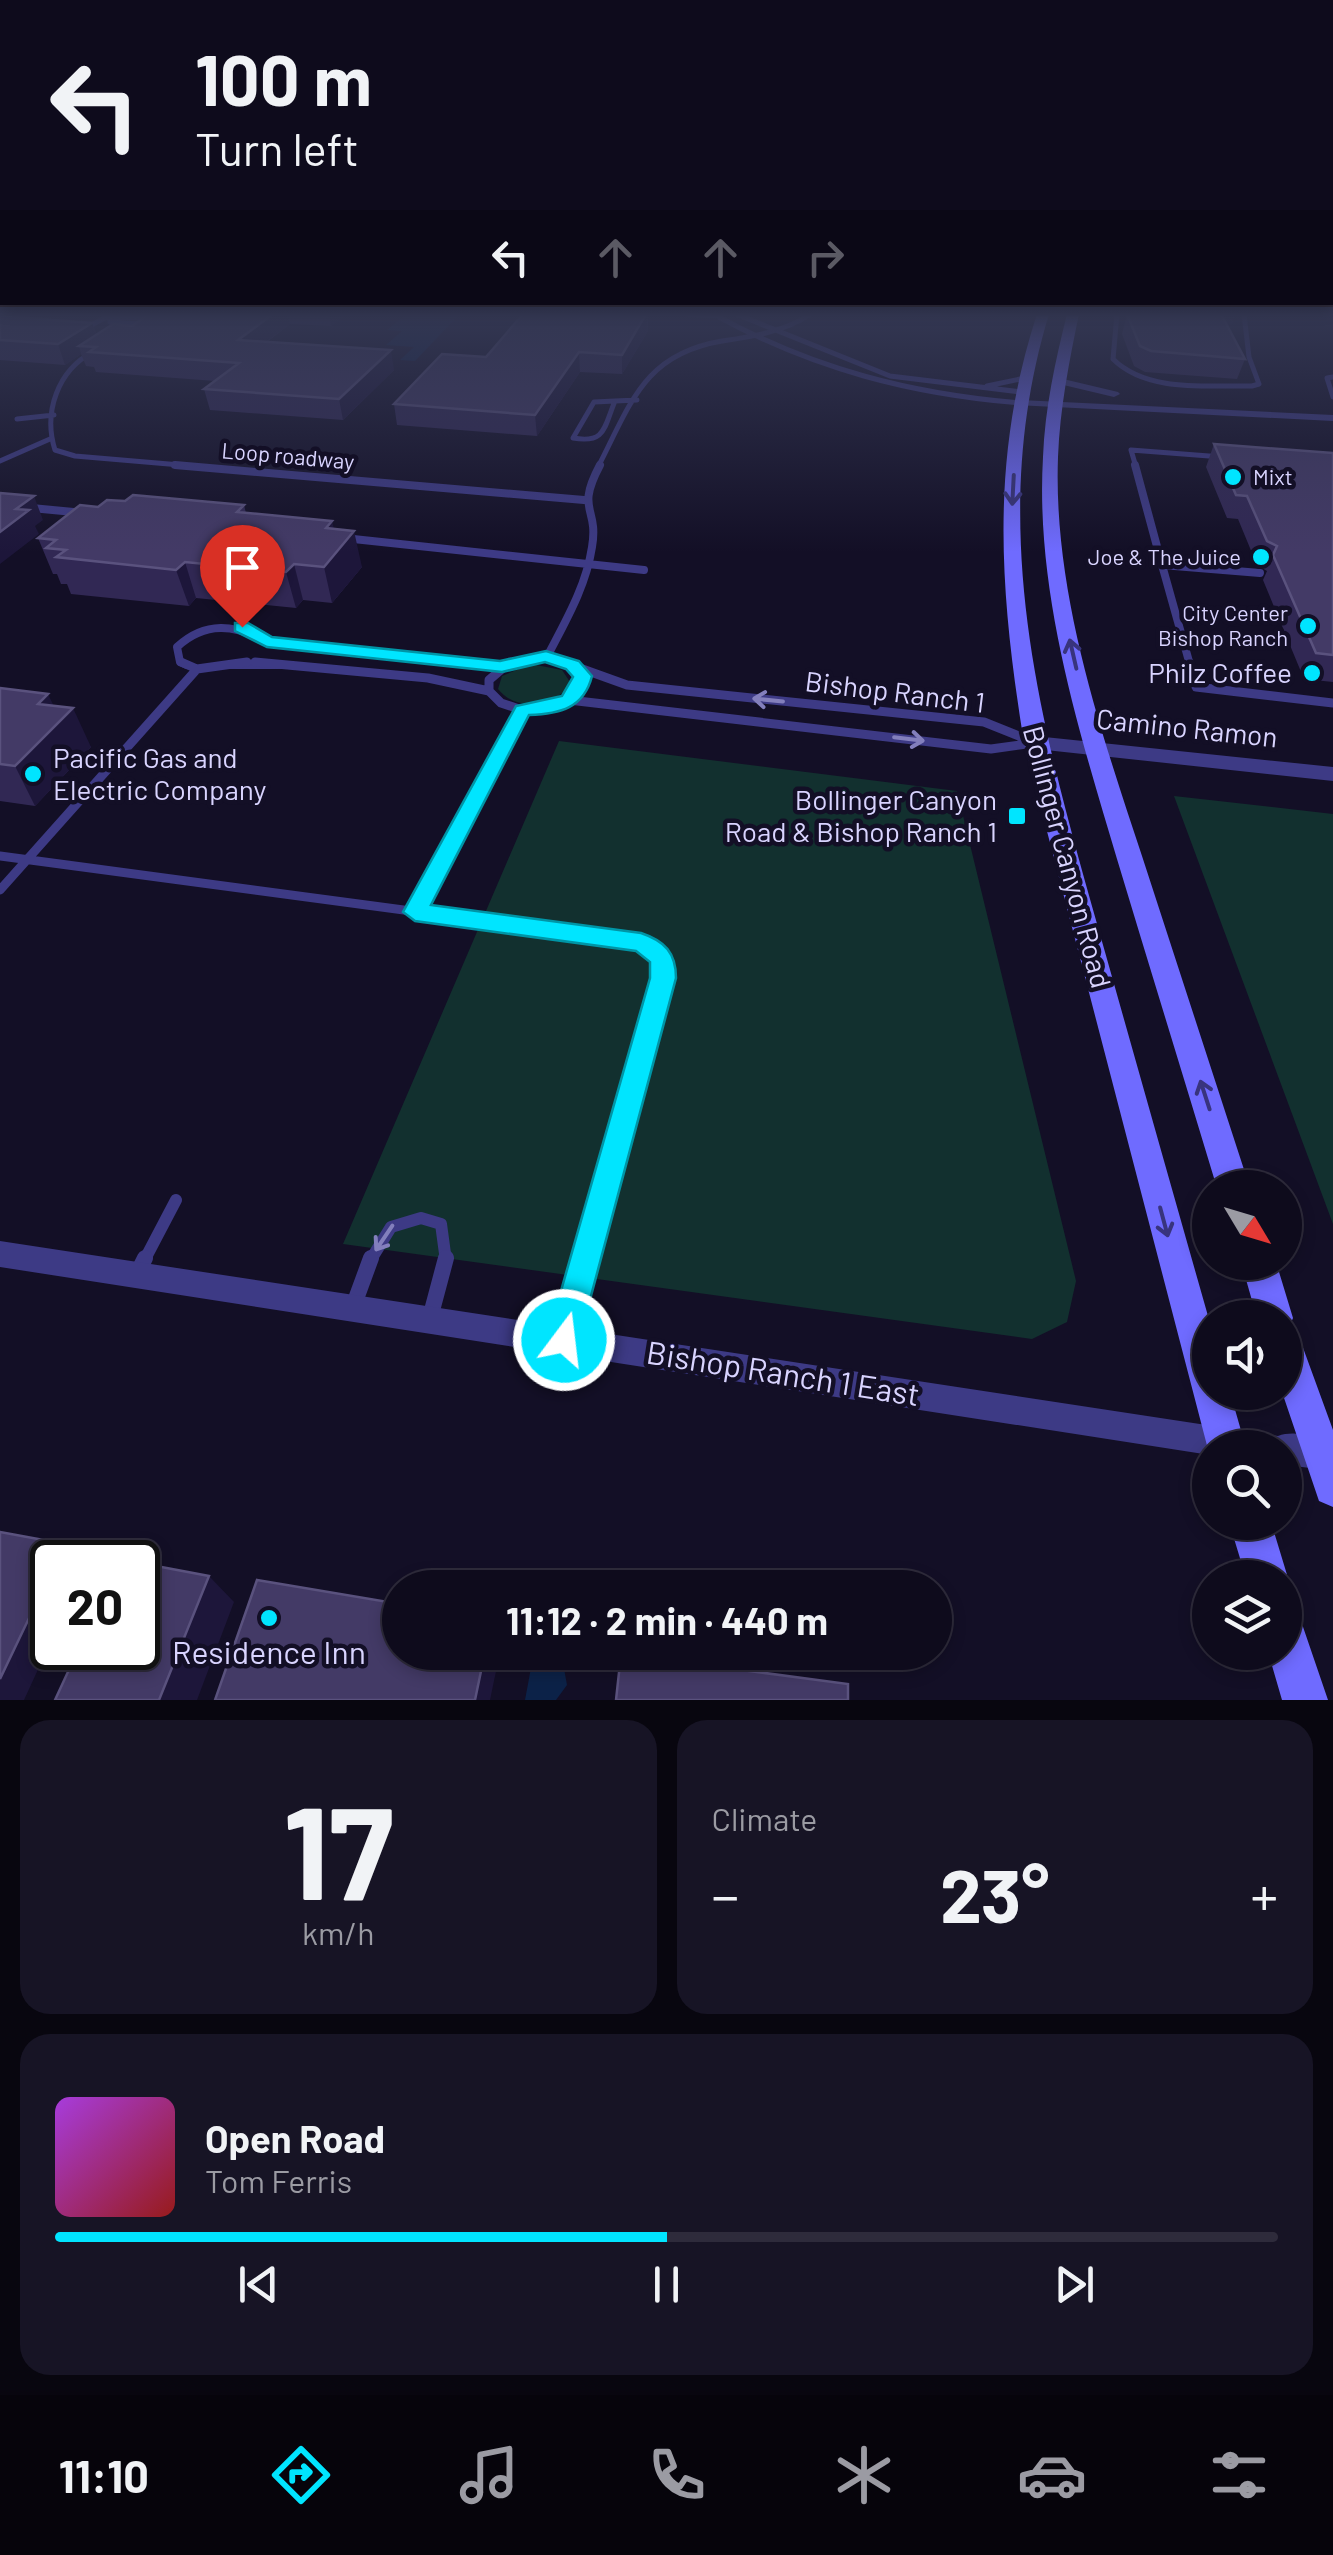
<!DOCTYPE html>
<html lang="en">
<head>
<meta charset="utf-8">
<style>
  body { margin:0; font-family:Barlow,sans-serif; background:#171425; color:#f1f3f6; height:100vh; display:flex; flex-direction:column; font-size:38px; white-space:nowrap }
  * { box-sizing:border-box; margin:0 }
  p { font-size:32px; color:#9b9ba3 }
  .icon { flex:none; width:55px; height:55px; fill:none; stroke:currentColor; stroke-width:2; stroke-linecap:round; stroke-linejoin:round }
  .map { position:relative; height:1700px; overflow:hidden }
  .details { display:flex; flex-direction:column; gap:20px; padding:20px; background:#08060f; flex:1 }
  .details>* { flex:none }
  .guide { position:absolute; left:0px; top:0px; width:1335px; height:305px; box-shadow:0 5px 15px #0003,0 0 0 2px #2e2b3b; background:#0e0b1c; color:#f1f3f6; overflow:hidden }
  .needle { width:65px; rotate:128deg }
  .controls { position:absolute; left:1192px; top:1170px; display:grid; gap:20px }
  .controls a { display:grid; place-items:center; width:110px; height:110px; border-radius:50%; background:#0e0b1c; box-shadow:0 5px 15px #0003,0 0 0 2px #2e2b3b; font-size:50px }
  .speed { position:absolute; left:30px; top:1540px; display:flex; gap:20px; font-size:50px; font-weight:700; text-align:center }
  .speed>* { display:grid; place-content:center; width:130px; height:130px; border-radius:50%; background:#0e0b1c; box-shadow:0 5px 15px #0003,0 0 0 2px #2e2b3b; line-height:1 }
  .speed .limit { border:5px solid #111; border-radius:15px; background:#fff; color:#111 }
  .pin { position:absolute; display:grid; place-items:center; width:85px; height:85px; color:#fff; margin:-102px -42px; border-radius:50% 50% 50% 0; rotate:-45deg; box-shadow:0 0 10px #0007 }
  .pin .icon { rotate:45deg }
  .me { position:absolute; width:110px; margin:-55px; rotate:15deg; stroke-linejoin:round; filter:drop-shadow(0 0 8px #0008) }
  .turn { display:flex; align-items:center; gap:35px; height:210px; padding:0 30px; font-size:45px }
  .turn .icon { width:130px; height:130px; stroke-width:2.5 }
  .turn b { display:block; font-size:70px; line-height:85px }
  .lanes { display:flex; align-items:center; height:95px; padding:0 30px; background:#0003; justify-content:center; gap:50px; direction:ltr }
  .lanes .off { opacity:.35 }
  .big { font-size:75px; font-weight:700; line-height:1.1 }
  .details .widget { flex:1; display:flex; flex-direction:column; justify-content:center; gap:15px; min-width:0; padding:0 35px; border-radius:30px; background:#171425 }
  .details .dial { align-items:center; gap:0 }
  .dial b { font-size:130px; line-height:1 }
  .song { display:flex; align-items:center; gap:30px }
  .cover { width:120px; height:120px; border-radius:15px; background:linear-gradient(135deg,hsl(280 70% 55%),hsl(0 70% 35%)) }
  .played { height:10px; border-radius:5px; background:linear-gradient(90deg,#00e5ff 50%,#2e2b3b 50%) }
  .keys { display:flex; justify-content:space-around; direction:ltr }
  .heat { display:flex; justify-content:space-between; align-items:center; font-size:55px; direction:ltr }
  .details .tiles { flex:1; display:grid; gap:20px; grid-template-columns:1fr 1fr }
  .widget:last-child { grid-column:span 2 }
  .trip { position:absolute; left:382px; top:1570px; width:570px; height:100px; border-radius:50px; background:#0e0b1c; box-shadow:0 5px 15px #0003,0 0 0 2px #2e2b3b; font-weight:700; line-height:100px; text-align:center }
  .dock { display:flex; height:160px; justify-content:space-around; align-items:center; background:#06040b; color:#9b9ba3 }
  .dock .icon { width:70px; height:70px }
  .dock .active { color:#00e5ff }
  .dock b { font-size:45px; color:#f1f3f6 }
  .map>svg:first-child { display:block }
  .green { fill:#12302f }
  .water { fill:#0c2248 }
  .lines { fill:none; stroke-linecap:round; stroke-linejoin:round }
  .service-far4 { stroke:#3d3a85; stroke-width:5 }
  .service-far3 { stroke:#3d3a85; stroke-width:8 }
  .service-far2 { stroke:#3d3a85; stroke-width:9 }
  .service-far1 { stroke:#3d3a85; stroke-width:12 }
  .service { stroke:#3d3a85; stroke-width:16 }
  .minor { fill:#3d3a85; fill-rule:evenodd }
  .tertiary { fill:#3d3a85; fill-rule:evenodd }
  .secondary { fill:#6f6bff; fill-rule:evenodd }
  .wall { fill:#312854 }
  .shaded-wall { fill:#1d163a }
  .building { fill:#433a66; stroke:#5a527e; stroke-width:2.5 }
  .oneway { stroke:#38347d }
  .oneway2 { stroke:#837fbc }
  .route { fill:#00e5ff; stroke:#0095a6; stroke-width:2.5 }
  .poi-dot { fill:#00e5ff; stroke:#130f26; stroke-width:4 }
  .labels { text-anchor:middle; stroke-width:9; stroke-linejoin:round; paint-order:stroke }
  .far-street-label { font-size:22px; fill:#d9d4ff; stroke:#130f26 }
  .far-poi-label { font-size:22px; fill:#d9d4ff; stroke:#130f26; text-anchor:end }
  .poi-label { font-size:28px; fill:#d9d4ff; stroke:#130f26; text-anchor:end }
  .street-label { font-size:28px; fill:#d9d4ff; stroke:#130f26 }
  .near-street-label { font-size:32px; fill:#d9d4ff; stroke:#130f26 }
  .near-poi-label { font-size:32px; fill:#d9d4ff; stroke:#130f26 }
</style>
</head>
<body>
<div class="map">
<svg width="1333" height="1700" viewBox="0 0 1333 1700">
  <rect width="100%" height="100%" fill="#130f26"/>
  <path class="green" d="M531 664 562 670 570 682 567 689C549 707 515 711 498 689L502 676Z
    M559 741 957 791 1076 1281 1067 1322 1032 1339 343 1244Z
    M1174 796 1333 814V1224Z"/>
  <path class="water" d="M406 315V314L459 315 415 361 400 360 414 347 386 345 402 331 387 330Z
    M533 1657 563 1663 567 1685 556 1700H525Z"/>
  <g class="lines">
    <path class="service-far4" d="M686 314 720 316
      M736 314 890 376 1021 392
      M1117 314 1113 359C1147 393 1208 385 1252 386L1259 384 1249 357 1244 314
      M717 316C814 369 911 394 1020 403
      M107 318 150 317
      M110 322 138 324
      M84 329 112 314
      M93 352C58 370 43 412 55 450L75 456 204 467
      M1333 377 1327 378 1333 397
      M987 386 1025 378
      M615 401C604 427 606 444 573 438L594 402Z
      M615 401 637 400
      M17 419 54 415
      M0 461 50 439
      M598 467C631 403 644 354 722 341 755 336 783 332 811 314
      M1136 467 1131 450 1222 457"/>
    <path class="service-far3" d="M175 465 584 500
      M1135 465 1162 565 1260 573
      M0 505 84 513
      M344 538 644 570
      M1162 565 1190 665
      M547 657C565 622 586 587 592 547 599 506 575 512 600 465
      M187 665 180 662 177 647C205 621 235 624 267 642L492 665
      M228 665H283
      M507 665 547 657 570 665"/>
    <path class="service-far2" d="M181 662 197 669 247 662
      M255 662 428 678 489 691 501 703 522 710 562 704 578 693 583 683 579 671
      M467 662 502 666
      M563 662 627 685 984 722 1034 742
      M1189 662 1196 687 1333 703
      M489 691V680L510 662
      M569 700 991 749 1034 743
      M0 856 501 923
      M0 890 197 669
      M415 912 522 710"/>
    <path class="service-far1" d="M483 921 641 942 657 952 663 978 586 1261
      M144 1261 176 1200
      M370 1261 391 1227 421 1218 441 1224 446 1261"/>
    <path class="service" d="M137 1274 145 1258
      M353 1307 371 1258
      M430 1318 446 1258
      M564 1340 586 1258"/>
    <path class="minor" d="M1059 378 1118 392 1120 394 1114 397 1055 383V379Z
      M1020 400 1333 415V421L1016 405V401Z
      M0 1241 1278 1436C1293 1430 1316 1436 1330 1442L1333 1449 1330 1464 1319 1469 1285 1465V1448H1210V1455L0 1267Z"/>
    <path class="tertiary" d="M1035 736 1333 767V781L1027 748 1024 743 1027 738Z"/>
    <path class="secondary" d="M1037 314H1049C982 535 1045 739 1105 952 1140 1076 1175 1200 1210 1323V1392H1230L1246 1448H1210V1457L1024 743C1000 593 989 461 1037 314Z
      M1067 314H1079C1069 362 1060 408 1058 457 1053 592 1100 729 1142 856 1178 967 1214 1077 1250 1188H1217C1184 1078 1150 969 1117 859 1079 731 1035 593 1043 457 1045 408 1055 362 1067 314Z
      M1241 1262H1276L1293 1318 1288 1330 1298 1334 1333 1430V1507L1319 1501 1282 1392H1285V1318H1257Z
      M1229 1522H1271L1288 1578 1285 1586V1578H1246Z
      M1285 1615 1301 1621 1328 1700H1282L1268 1652H1285Z"/>
  </g>
  <path class="wall" d="M0 314H48L40 319 92 323 97 335 132 326 149 314H346L331 326 290 324 267 342 394 370 343 420 210 410 204 389 215 381 96 372 94 367 86 366 81 354 65 365 0 360Z
    M523 314H648V331L622 374 580 372 537 436 397 425 394 404 486 357Z
    M1127 314H1235L1232 324 1227 326 1245 359 1237 379 1145 372 1134 366 1122 334Z
    M1214 444 1333 453V682L1304 679 1263 580 1267 571 1257 565 1238 519 1227 518 1206 467Z
    M125 501 244 505 246 513 334 529 362 567 332 603 303 600 296 608 196 598 189 606 71 594 67 584H61L57 574H53L38 538 98 507Z
    M0 688 54 706 91 747 35 806 0 801Z"/>
  <path class="shaded-wall" d="M5 314H48L9 336 1 316Z
    M273 314H288L290 324 243 359 238 340Z
    M329 314H346L331 326Z
    M646 314 648 331 622 374V355Z
    M1220 314H1235L1232 324 1214 333Z
    M92 323 99 342 79 346 81 354 65 365 58 344Z
    M391 350 394 370 343 420 339 399Z
    M579 352 580 372 537 436 535 415Z
    M34 496 43 520 35 526 39 534 0 564V532L16 509Z
    M332 521 339 549 354 531 362 567 332 603 324 567 326 528Z
    M185 562 196 598 189 606 176 570Z
    M294 564 303 600 296 608 286 572Z
    M48 694 61 721 73 708 91 747 35 806 15 766 38 704Z
    M65 1544 88 1562H56Z
    M52 1570V1639L24 1700H0V1679Z
    M209 1576 234 1602 197 1700H159Z
    M485 1652H500L490 1700H475Z"/>
  <path class="building" d="M0 314H5L1 316 92 323 58 344 0 340Z
    M149 314H273L238 340 391 350 339 399 204 389 239 363 89 352 96 347 79 346 113 324 132 326Z
    M523 314H646L622 355 579 352 535 415 394 404 442 354 486 357Z
    M1127 314H1221L1245 359 1151 351 1140 346Z
    M1214 444 1333 453V655L1316 653 1273 555 1277 546 1267 541 1247 496 1236 495Z
    M0 493 34 496 16 509 29 510 0 532Z
    M133 495 244 505 237 512 332 521 326 528 354 531 324 567 294 564 286 572 185 562 176 570 56 557 66 550 46 548 56 540 38 538 80 505 98 507 107 500 125 501Z
    M0 688 48 694 38 704 73 708 15 766 0 764Z
    M0 1532 65 1544 56 1562H52V1570L0 1679Z
    M119 1559 209 1576 159 1700H55L79 1648H138V1562H117Z
    M257 1580 400 1604V1652H485L475 1700H215Z
    M621 1654 848 1684V1700H616Z"/>
  <defs><path id="oneway-shaft" d="M-6 0H5M1.5-3L5.5 0L1.5 3" fill="none" stroke-width="1.6" stroke-linecap="round" stroke-linejoin="round" transform="scale(2.5)"/></defs>
  <g class="oneway">
    <use href="#oneway-shaft" transform="translate(1013 490) rotate(93)"/>
    <use href="#oneway-shaft" transform="translate(1073 654) rotate(-103)"/>
    <use href="#oneway-shaft" transform="translate(1205 1095) rotate(-108)"/>
    <use href="#oneway-shaft" transform="translate(1164 1222) rotate(75)"/>
  </g>
  <g class="oneway2">
    <use href="#oneway-shaft" transform="translate(768 700) rotate(-174)"/>
    <use href="#oneway-shaft" transform="translate(909 739) rotate(7)"/>
    <use href="#oneway-shaft" transform="translate(384 1238) rotate(124)"/>
  </g>
  <linearGradient id="sky" x2="0" y2="1"><stop stop-color="#0a0815"/><stop offset="0.57" stop-color="#333752"/><stop offset="1" stop-color="#333752" stop-opacity="0"/></linearGradient>
  <rect width="1333" height="552" fill="url(#sky)"/>
  <path class="route" d="M235 623H248L272 637 500 661 546 651 579 661 592 676C584 708 560 714 529 715L431 905 641 933C665 941 676 953 676 978L576 1352 564 1357 552 1352 547 1340 650 978V962L636 951 415 921 403 912 516 706 562 696 573 677 566 669 545 662 502 672 267 647 235 631Z"/>
  <g class="poi-dot">
    <circle cx="1233" cy="477" r="10"/>
    <circle cx="1261" cy="557" r="10"/>
    <circle cx="1308" cy="626" r="10"/>
    <circle cx="1312" cy="673" r="10"/>
    <circle cx="33" cy="774" r="10"/>
    <rect x="1007" y="806" width="20" height="20" rx="5"/>
    <circle cx="269" cy="1618" r="10"/>
  </g>
  <g class="labels">
    <g class="far-street-label">
      <text transform="translate(288 456) rotate(5)" y="8">Loop roadway</text>
    </g>
    <g class="far-poi-label">
      <text x="1253" y="485" text-anchor="start">Mixt</text>
      <text x="1241" y="565">Joe &amp; The Juice</text>
      <text x="1288" y="621">City Center<tspan x="1288" dy="25">Bishop Ranch</tspan></text>
    </g>
    <g class="poi-label">
      <text x="1292" y="683">Philz Coffee</text>
      <text x="53" y="768" text-anchor="start">Pacific Gas and<tspan x="53" dy="32">Electric Company</tspan></text>
      <text x="997" y="810">Bollinger Canyon<tspan x="997" dy="32">Road &amp; Bishop Ranch 1</tspan></text>
    </g>
    <g class="street-label">
      <text transform="translate(895 692) rotate(7)" y="10">Bishop Ranch 1</text>
      <text transform="translate(1187 728) rotate(6)" y="10">Camino Ramon</text>
      <text transform="translate(1067 857) rotate(75)" y="10">Bollinger Canyon Road</text>
    </g>
    <g class="near-street-label">
      <text transform="translate(783 1374) rotate(9)" y="11">Bishop Ranch 1 East</text>
    </g>
    <g class="near-poi-label">
      <text x="269" y="1664">Residence Inn</text>
    </g>
  </g>
</svg>
<div class="controls">
<a><svg class="needle" viewBox="-14 -14 28 28"><path d="M0-13l5 13h-10z" fill="#e53935"/><path d="M0 13l5-13h-10z" fill="#9b9ba3"/></svg></a>
<a><svg class="icon" aria-label="sound" viewBox="0 0 24 24"><path d="M4 9h4l5-4v14l-5-4H4zM17 9q2 3 0 6"/></svg></a>
<a><svg class="icon" aria-label="search" viewBox="0 0 24 24"><circle cx="10" cy="10" r="6"/><path d="M15 15l6 6"/></svg></a>
<a><svg class="icon" aria-label="layers" viewBox="0 0 24 24"><path d="M12 4l9 5-9 5-9-5zM3 14l9 5 9-5"/></svg></a>
</div>
<div class="speed"><div class="limit">20</div></div>
<div class="pin" style="left:242px;top:627px;background:#d93025"><svg class="icon" aria-label="arrive" viewBox="0 0 24 24"><path d="M6 21V4h12l-3 4 3 4H6"/></svg></div>
<svg class="me" style="left:564px;top:1340px" viewBox="-20 -20 40 40"><circle r="17" fill="#00e5ff" stroke="#fff" stroke-width="3"/><path d="M0-11L8 9 0 5-8 9z" fill="#fff"/></svg>
<div class="trip">11:12 · 2 min · 440 m</div>
<div class="guide">
<div class="turn"><svg class="icon" aria-label="left" viewBox="0 0 24 24"><path d="M17 20v-9H6M10 6l-5 5 5 5"/></svg><div><b>100 m</b>Turn left</div></div>
<div class="lanes"><svg class="icon" aria-label="left" viewBox="0 0 24 24"><path d="M17 20v-9H6M10 6l-5 5 5 5"/></svg><svg class="icon off" aria-label="ahead" viewBox="0 0 24 24"><path d="M12 20V5M6 11l6-6 6 6"/></svg><svg class="icon off" aria-label="ahead" viewBox="0 0 24 24"><path d="M12 20V5M6 11l6-6 6 6"/></svg><svg class="icon off" aria-label="right" viewBox="0 0 24 24"><path d="M7 20v-9h11M14 6l5 5-5 5"/></svg></div>
</div>
</div>
<section class="details">
<div class="tiles">
<div class="widget dial"><b>17</b><p>km/h</p></div>
<div class="widget"><p>Climate</p>
<div class="heat"><a>−</a><b class="big">23°</b><a>+</a></div>
</div>
<div class="widget">
<div class="song"><i class="cover"></i><div><b>Open Road</b><p>Tom Ferris</p></div></div>
<div class="played"></div>
<div class="keys"><svg class="icon" aria-label="previous" viewBox="0 0 24 24"><path d="M18 5L8 12l10 7zM5 5v14"/></svg><svg class="icon" aria-label="pause" viewBox="0 0 24 24"><path d="M8 5v14M16 5v14"/></svg><svg class="icon" aria-label="next" viewBox="0 0 24 24"><path d="M6 5l10 7-10 7zM19 5v14"/></svg></div>
</div>
</div>
</section>
<nav class="dock">
<b>11:10</b>
<svg class="icon active" aria-label="directions" viewBox="0 0 24 24"><path d="M12 3l9 9-9 9-9-9zM9 14v-3h6M13 9l2 2-2 2"/></svg>
<svg class="icon" aria-label="music" viewBox="0 0 24 24"><path d="M9 18V5l10-2v13"/><circle cx="6" cy="18" r="3"/><circle cx="16" cy="16" r="3"/></svg>
<svg class="icon" aria-label="phone" viewBox="0 0 24 24"><path d="M5 4h4l2 5-3 2q2 4 5 5l2-3 5 2v4C11 20 4 13 5 4z"/></svg>
<svg class="icon" aria-label="climate" viewBox="0 0 24 24"><path d="M12 3v18M4 7l16 10M4 17L20 7"/></svg>
<svg class="icon" aria-label="car" viewBox="0 0 24 24"><path d="M5 17H2v-5l4-1 3-4h7l3 4 3 1v5h-3M9 17h6M6 11h13"/><circle cx="7" cy="17" r="2"/><circle cx="17" cy="17" r="2"/></svg>
<svg class="icon" aria-label="filters" viewBox="0 0 24 24"><path d="M4 7h16M4 17h16"/><circle cx="9" cy="7" r="2"/><circle cx="15" cy="17" r="2"/></svg>
</nav>
</body>
</html>
